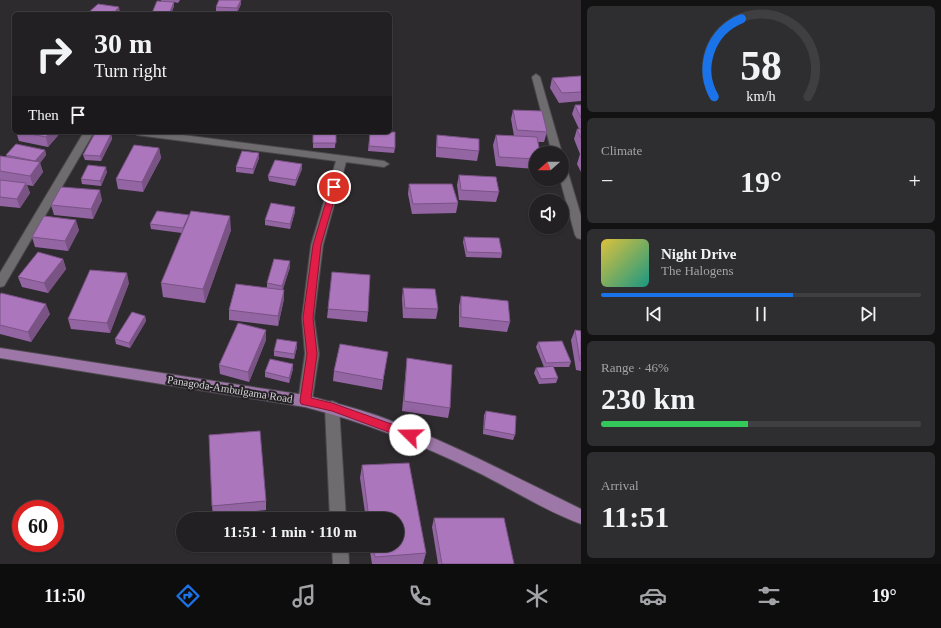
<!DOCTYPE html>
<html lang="en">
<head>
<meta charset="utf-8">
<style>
  body { margin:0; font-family:"Times New Roman",serif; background:#2e2d30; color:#f1f3f6; height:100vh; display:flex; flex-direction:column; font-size:15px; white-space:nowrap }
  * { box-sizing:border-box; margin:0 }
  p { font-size:13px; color:#a2a3a6 }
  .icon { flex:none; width:22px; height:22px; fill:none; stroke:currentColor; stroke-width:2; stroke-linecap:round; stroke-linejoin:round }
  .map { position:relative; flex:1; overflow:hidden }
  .panel { display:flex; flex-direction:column; gap:6px; padding:6px; background:#131213; width:360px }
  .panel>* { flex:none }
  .hud { position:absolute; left:12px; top:12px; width:380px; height:122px; border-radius:6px; box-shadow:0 1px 3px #0004,0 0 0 1px #3f3e41; background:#222023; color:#f1f3f6; overflow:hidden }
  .needle { width:26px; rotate:249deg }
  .controls { position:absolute; left:529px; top:146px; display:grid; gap:8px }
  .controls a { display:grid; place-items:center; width:40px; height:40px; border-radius:50%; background:#222023; box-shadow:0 1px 3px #0004,0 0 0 1px #3f3e41; font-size:20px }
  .speed { position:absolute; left:12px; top:500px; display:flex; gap:8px; font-size:20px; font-weight:700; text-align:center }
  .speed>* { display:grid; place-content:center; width:52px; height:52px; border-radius:50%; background:#222023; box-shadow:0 1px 3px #0004,0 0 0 1px #3f3e41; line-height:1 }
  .speed .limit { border:6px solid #d22; background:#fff; color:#111 }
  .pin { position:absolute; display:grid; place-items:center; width:34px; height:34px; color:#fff; margin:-17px; border:2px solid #fff; border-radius:50%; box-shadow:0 1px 4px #0007 }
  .me { position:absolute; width:44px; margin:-22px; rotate:292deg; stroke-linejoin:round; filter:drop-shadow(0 0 3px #0008) }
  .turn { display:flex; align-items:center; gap:14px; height:84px; padding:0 16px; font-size:18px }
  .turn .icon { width:52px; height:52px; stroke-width:2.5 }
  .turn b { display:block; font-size:28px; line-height:34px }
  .then { display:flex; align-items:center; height:38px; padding:0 16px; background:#0003; gap:8px; font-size:15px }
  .big { font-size:30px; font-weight:800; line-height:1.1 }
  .panel .tile { flex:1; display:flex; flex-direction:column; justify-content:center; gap:6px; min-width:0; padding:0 14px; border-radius:6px; background:#2e2d30 }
  .panel .dial { align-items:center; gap:0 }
  .dial svg { height:104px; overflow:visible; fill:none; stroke:#3f3e41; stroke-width:7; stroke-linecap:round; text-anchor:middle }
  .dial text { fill:#f1f3f6; stroke:none }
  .song { display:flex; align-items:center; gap:12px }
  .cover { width:48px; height:48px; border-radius:6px; background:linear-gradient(135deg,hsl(50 70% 55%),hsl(170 70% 35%)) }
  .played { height:4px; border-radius:2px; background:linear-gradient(90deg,#1a73e8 60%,#3f3e41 60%) }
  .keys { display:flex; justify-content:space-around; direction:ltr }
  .heat { display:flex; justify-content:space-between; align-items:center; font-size:22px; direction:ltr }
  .charge { height:6px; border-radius:3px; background:linear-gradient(90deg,#34c759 46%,#3f3e41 0) }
  .trip { position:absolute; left:176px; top:512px; width:228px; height:40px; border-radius:20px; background:#222023; box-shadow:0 1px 3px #0004,0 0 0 1px #3f3e41; font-weight:800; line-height:40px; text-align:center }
  .menu { display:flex; height:64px; justify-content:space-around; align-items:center; background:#0e0d0e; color:#a2a3a6 }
  .menu .icon { width:28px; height:28px }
  .menu .active { color:#1a73e8 }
  .menu b { font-size:18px; color:#f1f3f6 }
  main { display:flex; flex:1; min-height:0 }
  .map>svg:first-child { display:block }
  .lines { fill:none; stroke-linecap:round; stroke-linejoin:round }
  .minor-casing { stroke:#4c494d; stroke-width:2 }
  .major-casing { stroke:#4c494d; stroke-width:2 }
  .minor { fill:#6f6c70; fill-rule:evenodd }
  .major { fill:#9d77a8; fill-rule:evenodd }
  .wall { fill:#9465a3 }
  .shaded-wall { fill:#785384 }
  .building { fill:#ac76bd; stroke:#785384 }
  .route { fill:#e11d48; stroke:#92132f }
  .labels { text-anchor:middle; stroke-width:4; stroke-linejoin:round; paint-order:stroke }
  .street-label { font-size:11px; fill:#d7d5d8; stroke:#242125 }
</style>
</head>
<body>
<main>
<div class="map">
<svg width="581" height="564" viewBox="0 0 581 564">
  <rect width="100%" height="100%" fill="#2e2b2f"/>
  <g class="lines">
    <g class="minor-casing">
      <path id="minor" d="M536 74 540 77 562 153H552L532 77Z
        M84 132H94L4 286 0 287V273Z
        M132 132H160L384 161 389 164 384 167 346 162 323 245 314 318 319 354 312 401 310 405 305 407 300 405 298 401 305 354 302 318 311 245 336 161 137 135Z
        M562 166 567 169 581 216V239L577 238 575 235 560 179H562Z
        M332 401 337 403 339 407 346 519H330L325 407 327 403Z
        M332 545H348L349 564H333Z"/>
    </g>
    <g class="major-casing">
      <path id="major" d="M0 348 305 395C331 402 356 408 381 417 450 442 515 477 581 509V524C545 511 510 488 475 471 420 444 364 422 305 407L0 358Z"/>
    </g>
    <use href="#minor" class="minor"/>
    <use href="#major" class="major"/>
  </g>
  <path class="wall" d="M161 0H180L178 3 174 2V6L171 14H152V13L161 1Z
    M241 0V4L237 13 216 12V7Z
    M581 76V101L559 103 550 88 552 78Z
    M575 105H581V172L577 164 580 154 574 139 577 129H579L572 114Z
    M513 110 547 132 544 142H538L536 153V169L496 166 493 145 496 135 514 136 511 119Z
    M16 132H61L48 147 19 141Z
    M313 132H336L335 148H313Z
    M370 132 395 148 394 153 368 151Z
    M111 134 112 139 101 161 85 160 83 155Z
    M437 135 479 151 477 161 436 157V145Z
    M159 148 161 158 143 192 118 189 116 179Z
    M45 150 46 155 40 163 43 172 33 186 27 185 30 193 20 208 0 206V156L7 157 6 155Z
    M259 153V158L253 174 236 172V167Z
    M302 169 295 186 269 181 268 176Z
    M107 172 101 186 82 184 81 179Z
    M459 175 499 192 496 202 459 200 457 185Z
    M409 184 458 203 456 213 412 214 408 194Z
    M102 200 93 219 54 215 51 205Z
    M295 212 290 229 265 225V220Z
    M150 224 231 230 205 303 163 297 161 283 182 233 151 229Z
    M79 230 68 251 35 247 32 237Z
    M464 237 502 253 501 258 466 257 463 242Z
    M63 259 66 269 48 293 22 287 18 277Z
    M290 267 283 289 284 290V299L278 326 229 320V310L267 288V283Z
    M129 283 110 333 71 329 68 319Z
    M403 288 438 309 436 319 403 318 402 298Z
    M0 295 50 314 31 342 0 334Z
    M461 296 510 322 507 332 459 327V306Z
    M328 309 368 312 367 322 327 318Z
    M145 316 146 321 130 348 116 344 115 339Z
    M266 330V340L249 382 220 374 219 365Z
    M575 330 581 331V371L576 370 571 340Z
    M538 342 571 362 569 367H553L558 378 556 383 539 384 534 373 536 368 544 367 536 347Z
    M297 347 294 359 274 356V351Z
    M407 358 450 408 448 418 402 411 406 368Z
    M386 362 382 390 333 381 334 371Z
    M293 364V369L289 383 265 377V372Z
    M486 411 515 435 513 440 483 434 484 415Z
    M362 465 426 553 423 564H372L369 545H397V519H366L360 478Z
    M266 501V510L213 515 212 506Z
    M434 518 514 564H438L432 527Z"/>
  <path class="shaded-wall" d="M241 0V4L237 13V8Z
    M174 2V6L171 14H169Z
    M119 7 120 12 118 14H113Z
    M50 132H61L48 147 46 137Z
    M111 134 112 139 101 161 100 156Z
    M159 148 161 158 143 192 142 182Z
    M45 150 46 155 40 163 43 172 33 186 30 176 35 161Z
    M259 153V158L253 174V169Z
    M302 164V169L295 186 296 180Z
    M106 167 107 172 101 186 100 181Z
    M26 183 30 193 20 208 17 199Z
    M100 190 102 200 93 219 91 209Z
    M295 207V212L290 229V224Z
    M230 216 231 230 205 303 203 289Z
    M76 220 79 230 68 251 65 241Z
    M63 259 66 269 48 293 44 283Z
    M290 261V267L282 291V286Z
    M127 273 129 283 110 333 107 323Z
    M284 290V299L278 326V316Z
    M46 304 50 314 31 342 28 332Z
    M145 316 146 321 130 348 129 343Z
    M266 330V340L249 382 248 372Z
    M297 342V347L294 359V354Z
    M293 364V369L289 383V378Z"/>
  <path class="building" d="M219 0H241L237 8 216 7Z
    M157 1 174 2 169 14 152 13Z
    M98 4 119 7 113 14H93L88 13Z
    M581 76V92L562 93 552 78Z
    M575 105H581V118Z
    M513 110 542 111 547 132 517 130Z
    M577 129H581V138Z
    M20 132H50L46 137Z
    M313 132H336V143H313Z
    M370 132H395V148L369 146Z
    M95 133 111 134 100 156 83 155Z
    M437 135 479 139V151L437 147Z
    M496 135 537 137 540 153H536V159L499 157Z
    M16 144 45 150 35 161 6 155Z
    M134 145 159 148 142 182 116 179Z
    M242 151 259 153 253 169 236 167Z
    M0 156 40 162 30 176 0 171Z
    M275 160 302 164 296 180 268 176Z
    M88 165 106 167 100 181 81 179Z
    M459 175 496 177 499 192 461 190Z
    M0 180 26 183 17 199 0 197Z
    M409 184H452L458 203 413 204Z
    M61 187 100 190 91 209 51 205Z
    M271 203 295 207 290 224 265 220Z
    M157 211 189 215 183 228 150 224Z
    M191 211 230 216 203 289 161 283Z
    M44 216 76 220 65 241 32 237Z
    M464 237 499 238 502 253 467 252Z
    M38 252 63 259 44 283 18 277Z
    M274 259 290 261 282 286 267 283Z
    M90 270 127 273 107 323 68 319Z
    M332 272 370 275 368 312 328 309Z
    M236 284 284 290 278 316 229 310Z
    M403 288 435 289 438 309 405 308Z
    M1 293 46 304 28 332 0 325V295Z
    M461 296 508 301 510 322 461 317Z
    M132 312 145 316 129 343 115 339Z
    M238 323 266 330 248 372 219 365Z
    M575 330 581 331V361H580Z
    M277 339 297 342 294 354 274 351Z
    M562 341 571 362 546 363 538 342Z
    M340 344 388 352 383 380 334 371Z
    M407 358 452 365 450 408 404 401Z
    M270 359 293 364 289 378 265 372Z
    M553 366 558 378 541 379 536 368Z
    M486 411 516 416 515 435 484 429Z
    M260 431 266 501 212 506 209 435Z
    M409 463 426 553 375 557 373 545H397V519H369L362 465Z
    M434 518H504L514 564H442Z"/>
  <path class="route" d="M331 185H334L338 187 321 245 313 318 317 354 311 398 332 403 414 432 416 435 414 439 410 440 332 411 301 404 300 401 307 354 303 318 313 245Z"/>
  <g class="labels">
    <g class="street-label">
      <text transform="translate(230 389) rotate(9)" y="4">Panagoda-Ambulgama Road</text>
    </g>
  </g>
</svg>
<div class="controls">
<a><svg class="needle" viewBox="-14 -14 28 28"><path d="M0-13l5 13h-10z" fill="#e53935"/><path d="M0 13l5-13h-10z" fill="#a2a3a6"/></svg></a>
<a><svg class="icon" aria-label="sound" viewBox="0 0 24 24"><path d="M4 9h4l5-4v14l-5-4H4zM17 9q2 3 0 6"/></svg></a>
</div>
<div class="speed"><div class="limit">60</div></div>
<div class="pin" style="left:334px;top:187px;background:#d93025"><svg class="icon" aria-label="arrive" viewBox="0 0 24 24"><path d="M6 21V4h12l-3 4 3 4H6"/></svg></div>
<svg class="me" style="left:410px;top:435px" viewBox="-20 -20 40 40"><circle r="19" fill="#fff"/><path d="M0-13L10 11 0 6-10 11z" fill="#e11d48"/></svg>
<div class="trip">11:51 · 1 min · 110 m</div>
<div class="hud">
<div class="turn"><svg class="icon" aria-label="right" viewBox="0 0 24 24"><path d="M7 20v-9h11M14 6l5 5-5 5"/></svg><div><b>30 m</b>Turn right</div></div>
<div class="then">Then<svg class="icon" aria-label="arrive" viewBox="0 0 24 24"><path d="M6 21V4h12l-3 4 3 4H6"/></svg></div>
</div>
</div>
<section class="panel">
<div class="tile dial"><svg viewBox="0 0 100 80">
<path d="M14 69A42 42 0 1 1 86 69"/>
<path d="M14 69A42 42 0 0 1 35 9" stroke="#1a73e8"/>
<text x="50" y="56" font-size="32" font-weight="700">58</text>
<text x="50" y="72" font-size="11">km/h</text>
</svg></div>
<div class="tile"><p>Climate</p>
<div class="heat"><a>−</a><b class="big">19°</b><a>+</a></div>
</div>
<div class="tile">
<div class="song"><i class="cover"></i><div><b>Night Drive</b><p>The Halogens</p></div></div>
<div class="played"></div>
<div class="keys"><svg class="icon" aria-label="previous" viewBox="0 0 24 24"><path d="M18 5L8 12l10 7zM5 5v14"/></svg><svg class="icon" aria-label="pause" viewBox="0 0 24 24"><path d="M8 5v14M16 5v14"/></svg><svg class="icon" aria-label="next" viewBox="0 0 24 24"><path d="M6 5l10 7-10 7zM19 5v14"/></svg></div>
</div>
<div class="tile"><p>Range · 46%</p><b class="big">230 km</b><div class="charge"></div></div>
<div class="tile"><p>Arrival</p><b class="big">11:51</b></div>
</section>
</main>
<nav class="menu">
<b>11:50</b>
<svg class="icon active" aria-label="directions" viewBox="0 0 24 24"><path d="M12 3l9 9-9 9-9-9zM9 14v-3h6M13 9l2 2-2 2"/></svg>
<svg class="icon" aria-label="music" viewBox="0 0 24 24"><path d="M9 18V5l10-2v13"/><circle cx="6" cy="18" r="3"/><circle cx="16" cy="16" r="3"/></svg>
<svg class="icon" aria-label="phone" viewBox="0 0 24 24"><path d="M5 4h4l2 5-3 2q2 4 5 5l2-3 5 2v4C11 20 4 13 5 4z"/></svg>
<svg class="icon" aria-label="climate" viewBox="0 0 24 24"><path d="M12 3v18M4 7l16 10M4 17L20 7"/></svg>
<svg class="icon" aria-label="car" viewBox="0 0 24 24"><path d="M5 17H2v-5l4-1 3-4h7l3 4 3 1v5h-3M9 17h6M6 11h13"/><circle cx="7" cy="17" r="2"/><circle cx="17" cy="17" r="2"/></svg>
<svg class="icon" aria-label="filters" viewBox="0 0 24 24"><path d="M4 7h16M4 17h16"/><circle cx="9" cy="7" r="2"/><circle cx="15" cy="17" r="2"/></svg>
<b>19°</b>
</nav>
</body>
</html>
